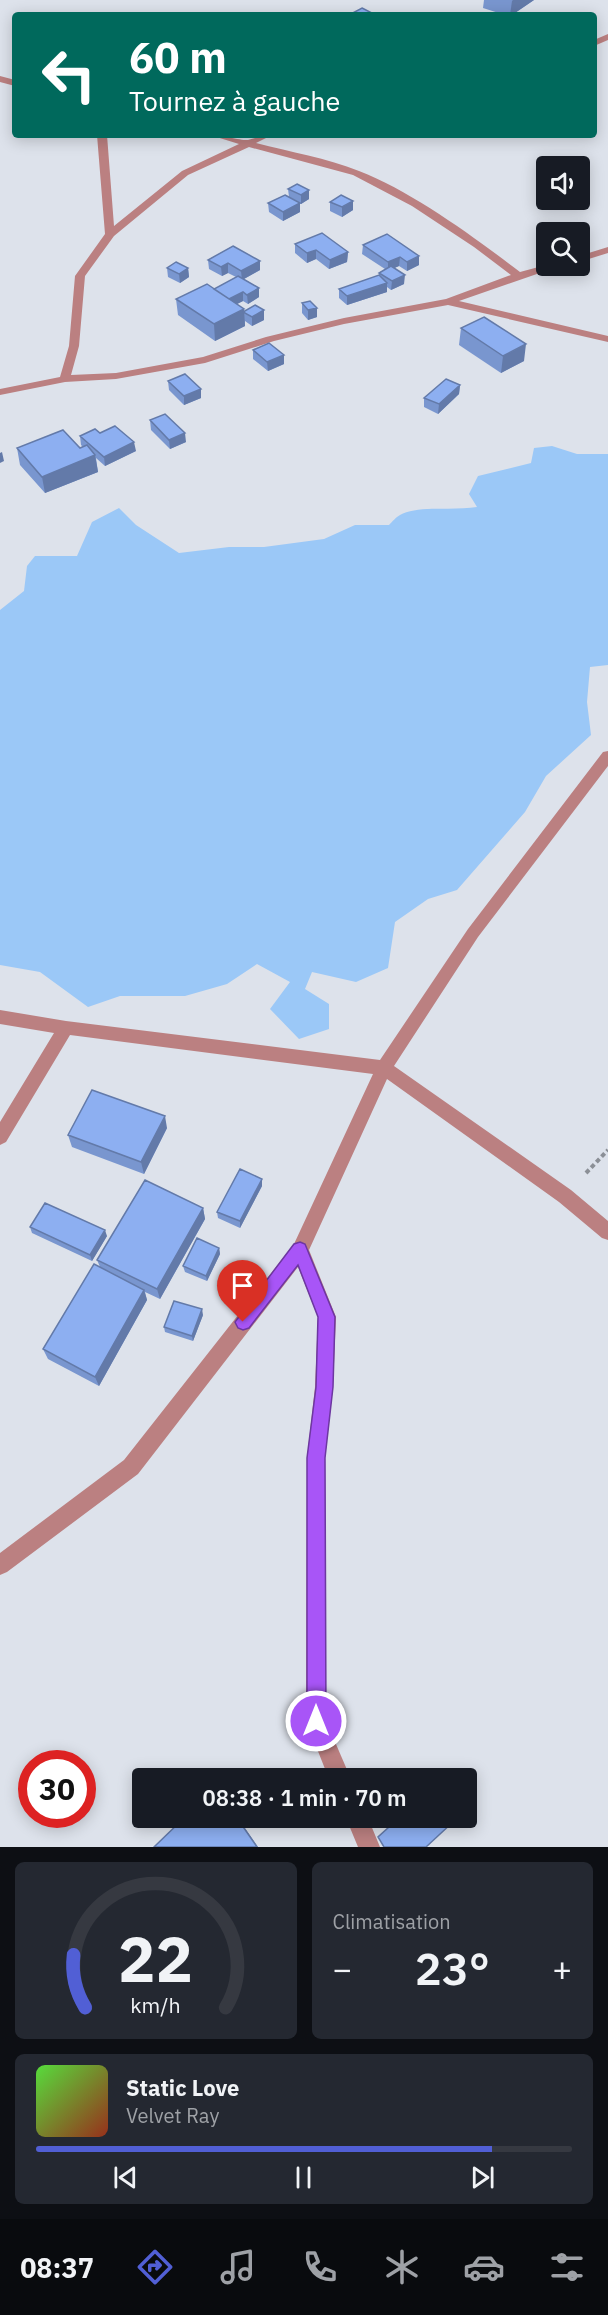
<!DOCTYPE html>
<html lang="fr">
<head>
<meta charset="utf-8">
<style>
  body { margin:0; font-family:"IBM Plex Sans",sans-serif; background:#242831; color:#f1f3f6; height:100vh; display:flex; flex-direction:column; font-size:22px; white-space:nowrap }
  * { box-sizing:border-box; margin:0 }
  p { font-size:20px; color:#9ea1a6 }
  .icon { flex:none; width:33px; height:33px; fill:none; stroke:currentColor; stroke-width:2; stroke-linecap:round; stroke-linejoin:round }
  .map { position:relative; height:1847px; overflow:hidden }
  .sheet { display:flex; flex-direction:column; gap:15px; padding:15px; background:#0d0f14; flex:1 }
  .sheet>* { flex:none }
  .top-card { position:absolute; left:12px; top:12px; width:585px; height:126px; border-radius:6px; box-shadow:0 3px 15px #0003; background:#00695c; color:#fff; overflow:hidden }
  .fabs { position:absolute; left:536px; top:156px; display:grid; gap:12px }
  .fabs a { display:grid; place-items:center; width:54px; height:54px; border-radius:6px; background:#171b24; box-shadow:0 3px 15px #0003; font-size:30px }
  .speed { position:absolute; left:18px; top:1750px; display:flex; gap:12px; font-size:30px; font-weight:700; text-align:center }
  .speed>* { display:grid; place-content:center; width:78px; height:78px; border-radius:50%; background:#171b24; box-shadow:0 3px 15px #0003; line-height:1 }
  .speed .limit { border:9px solid #d22; background:#fff; color:#111 }
  .pin { position:absolute; display:grid; place-items:center; width:51px; height:51px; color:#fff; margin:-62px -26px; border-radius:50% 50% 50% 0; rotate:-45deg; box-shadow:0 0 6px #0007 }
  .pin .icon { rotate:45deg }
  .me { position:absolute; width:66px; margin:-33px; rotate:0deg; stroke-linejoin:round; filter:drop-shadow(0 0 4px #0008) }
  .turn { display:flex; align-items:center; gap:21px; height:126px; padding:0 18px; font-size:27px }
  .turn .icon { width:78px; height:78px; stroke-width:2.5 }
  .turn b { display:block; font-size:42px; line-height:51px }
  .big { font-size:45px; font-weight:600; line-height:1.1 }
  .sheet .widget { flex:1; display:flex; flex-direction:column; justify-content:center; gap:9px; min-width:0; padding:0 21px; border-radius:9px; background:#242831 }
  .sheet .dial { align-items:center; gap:0 }
  .dial svg { height:156px; overflow:visible; fill:none; stroke:#363941; stroke-width:7; stroke-linecap:round; text-anchor:middle }
  .dial text { fill:#f1f3f6; stroke:none }
  .song { display:flex; align-items:center; gap:18px }
  .cover { width:72px; height:72px; border-radius:9px; background:linear-gradient(135deg,hsl(110 70% 55%),hsl(10 70% 35%)) }
  .played { height:6px; border-radius:3px; background:linear-gradient(90deg,#515fd5 85%,#363941 85%) }
  .keys { display:flex; justify-content:space-around; direction:ltr }
  .heat { display:flex; justify-content:space-between; align-items:center; font-size:33px; direction:ltr }
  .sheet .tiles { flex:1; display:grid; gap:15px; grid-template-columns:1fr 1fr }
  .widget:last-child { grid-column:span 2 }
  .trip { position:absolute; left:132px; top:1768px; width:345px; height:60px; border-radius:6px; background:#171b24; box-shadow:0 3px 15px #0003; font-weight:600; line-height:60px; text-align:center }
  .menu { display:flex; height:96px; justify-content:space-around; align-items:center; background:#090b0e; color:#9ea1a6 }
  .menu .icon { width:42px; height:42px }
  .menu .active { color:#515fd5 }
  .menu b { font-size:27px; color:#f1f3f6 }
  .map>svg:first-child { display:block }
  .water { fill:#9bc8f7 }
  .lines { fill:none; stroke-linecap:round; stroke-linejoin:round }
  .path { stroke:#8b8f96; stroke-width:4; stroke-dasharray:4.5 3; stroke-linecap:butt }
  .minor { fill:#bb8081; fill-rule:evenodd }
  .wall { fill:#7996cf }
  .shaded-wall { fill:#637aa9 }
  .building { fill:#8daff1; stroke:#637aa9; stroke-width:1.5 }
  .route { fill:#a855f7; stroke:#6d37a1; stroke-width:1.5 }
</style>
</head>
<body>
<div class="map">
<svg width="608" height="1847" viewBox="0 0 608 1847">
  <rect width="100%" height="100%" fill="#dde2eb"/>
  <path class="water" d="M552 446 577 454H608V665L590 667 587 702 591 735 546 776 525 812 457 890 428 899 395 922 388 968 356 982 312 972 305 989 329 1004V1029L299 1039 270 1009 290 982 257 964 227 984 185 996H120L88 1007 40 972 0 965V610L24 591 27 566 35 556H77L92 522 119 508 136 525 179 553 229 547H264L324 539 355 525H389C392 522 396 517 400 515 417 505 455 511 477 507L469 494 478 476 531 463 534 448Z"/>
  <g class="lines">
    <path class="path" d="M586 1173 608 1150"/>
    <path class="minor" d="M608 34V40L594 46V40Z
      M0 76 15 80V86L0 82Z
      M97 135H107L114 226 182 171 239 144 210 135C220 135 244 141 248 140 257 138 262 135 272 135L256 143C290 152 327 158 359 171 413 192 474 237 520 272L546 265 560 266 459 301 608 336V342L448 305 344 324 274 341 205 363 116 379 65 382 0 395V389L60 377 69 346 75 276 105 234ZM249 147 353 175 412 206 474 247 511 275 446 299 344 318 266 337 203 357 116 373 71 375 79 346 85 276 114 236 188 175Z
      M608 247V253L579 262V256Z
      M608 751V766L478 937 394 1066 571 1190 608 1221V1240L602 1238 559 1202 387 1079 309 1250 336 1317 333 1387 325 1458 326 1721 351 1779H329L306 1721 307 1458 315 1387 318 1317 298 1267 138 1474 7 1572 0 1575V1553L124 1460 294 1244 373 1074 70 1035 6 1142 0 1145V1122L54 1033 0 1024V1010L66 1021 380 1060 468 929 603 752Z
      M346 1818H368L380 1847H358Z"/>
  </g>
  <path class="wall" d="M484 0H534L512 15H505L483 8Z
    M288 189 309 190V199L301 204H300V212L283 221 269 212 268 203 289 197Z
    M330 202 353 210 342 217 330 211Z
    M387 234 419 265 407 271 399 266 394 268 404 284 391 290 387 287V292L347 305 339 298V289L379 276V273L385 269 362 254 363 245Z
    M295 244 348 252 347 262 329 269 316 259 307 263 295 253Z
    M233 246 260 270 244 279 259 288V297L248 304 243 301 237 304 244 311 264 310V320L252 326 245 321V326L215 341 178 315 176 299 214 289 236 277 228 273 222 276 209 269 208 260Z
    M167 268H188L189 277 180 283 168 277Z
    M302 303 317 317 308 320 302 313Z
    M461 328 524 361 501 373 459 345Z
    M253 350 284 364 268 371 253 359Z
    M168 381 201 398 184 405 169 390Z
    M460 385 459 394 438 414 424 407V398Z
    M150 420 186 442 170 449 151 430Z
    M100 433 136 451 105 466 96 458 98 472 45 493 20 465 17 448H80L83 447 81 445 80 436Z
    M167 1128 144 1174 72 1147 68 1135Z
    M262 1179V1186L240 1228 218 1218 217 1212Z
    M203 1208 205 1219 160 1299 145 1292 147 1300 99 1386 48 1359 43 1349 100 1267 97 1260Z
    M30 1227 107 1236 92 1261 32 1233Z
    M219 1248 220 1254 207 1281 185 1272 183 1266Z
    M203 1315 193 1341 165 1332 164 1327Z"/>
  <path class="shaded-wall" d="M513 0H534L512 15H510L512 1Z
    M309 190V199L301 204V195Z
    M353 201V210L342 217V207Z
    M300 203V212L283 221V212Z
    M316 250V259L307 263V253Z
    M348 252 347 262 329 269 330 260Z
    M419 256V265L407 271V262Z
    M400 257 399 266 388 271V262Z
    M260 261V270L242 280 241 271Z
    M228 263V273L222 276 221 267Z
    M188 268 189 277 180 283 179 274Z
    M405 275 404 284 391 290 392 281Z
    M387 283V292L347 305V296Z
    M259 288V297L248 304 247 295Z
    M243 292V301L229 308V299Z
    M317 308V317L308 320V310Z
    M244 309 245 326 215 341 214 324Z
    M264 310V320L252 326V317Z
    M526 344 524 361 501 373 503 356Z
    M284 355V364L268 371 267 362Z
    M460 385 459 394 438 414 439 404Z
    M201 389V398L184 405V396Z
    M185 433 186 442 170 449 169 440Z
    M134 442 136 451 105 466 104 457Z
    M2 452 4 461 0 463V453Z
    M95 455 98 472 45 493 42 477Z
    M165 1116 167 1128 144 1174 141 1162Z
    M262 1179V1186L240 1228V1221Z
    M203 1208 205 1219 160 1299 157 1289Z
    M105 1230 107 1236 92 1261 90 1255Z
    M219 1248 220 1254 207 1281 206 1276Z
    M144 1290 147 1300 99 1386 95 1377Z
    M202 1309 203 1315 193 1341 192 1336Z
    M237 1818H238L258 1847H257Z"/>
  <path class="building" d="M362 8 374 14 371 15H349Z
    M297 184 309 190 301 195 288 189Z
    M285 195 300 203 283 212 268 203Z
    M341 195 353 201 342 207 330 202Z
    M322 233 348 252 330 260 316 250 307 253 295 244Z
    M387 234 419 256 407 262 400 257 388 262 363 245Z
    M233 246 260 261 241 271 228 263 221 267 208 260Z
    M176 262 188 268 179 274 167 268Z
    M391 266 405 275 392 281 379 273Z
    M379 275 387 283 347 296 339 289Z
    M238 276 259 288 247 295 243 292 229 299 214 289Z
    M207 284 244 309 214 324 176 299Z
    M310 301 317 308 308 310 302 303Z
    M255 305 264 310 252 317 243 312Z
    M484 317 526 344 503 356 461 328Z
    M269 343 284 355 267 362 253 350Z
    M185 374 201 389 184 396 168 381Z
    M446 379 460 385 439 404 424 398Z
    M165 414 185 433 169 440 150 420Z
    M115 426 134 442 104 457 80 436 95 429 100 433Z
    M63 430 80 448 87 445 95 455 42 477 17 448Z
    M92 1090 165 1116 141 1162 68 1135Z
    M240 1169 262 1179 240 1221 217 1212Z
    M145 1180 203 1208 157 1289 97 1260Z
    M45 1203 105 1230 90 1255 30 1227Z
    M197 1238 219 1248 206 1276 183 1266Z
    M94 1264 144 1290 95 1377 43 1349Z
    M174 1301 202 1309 192 1336 164 1327Z
    M184 1818H237L257 1847H154Z
    M399 1818H450L453 1822 426 1847H384L378 1837Z"/>
  <path class="route" d="M300 1242 305 1244 335 1317 333 1387 325 1458 326 1721 323 1728 316 1731 309 1728 307 1721V1458L316 1387 318 1317 298 1265 249 1328 243 1330 238 1328 235 1322 294 1244Z"/>
</svg>
<div class="fabs">
<a><svg class="icon" aria-label="sound" viewBox="0 0 24 24"><path d="M4 9h4l5-4v14l-5-4H4zM17 9q2 3 0 6"/></svg></a>
<a><svg class="icon" aria-label="search" viewBox="0 0 24 24"><circle cx="10" cy="10" r="6"/><path d="M15 15l6 6"/></svg></a>
</div>
<div class="speed"><div class="limit">30</div></div>
<div class="pin" style="left:243px;top:1322px;background:#d93025"><svg class="icon" aria-label="arrive" viewBox="0 0 24 24"><path d="M6 21V4h12l-3 4 3 4H6"/></svg></div>
<svg class="me" style="left:316px;top:1721px" viewBox="-20 -20 40 40"><circle r="17" fill="#a855f7" stroke="#fff" stroke-width="3"/><path d="M0-11L8 9 0 5-8 9z" fill="#fff"/></svg>
<div class="trip">08:38 · 1 min · 70 m</div>
<div class="top-card">
<div class="turn"><svg class="icon" aria-label="left" viewBox="0 0 24 24"><path d="M17 20v-9H6M10 6l-5 5 5 5"/></svg><div><b>60 m</b>Tournez à gauche</div></div>
</div>
</div>
<section class="sheet">
<div class="tiles">
<div class="widget dial"><svg viewBox="0 0 100 80">
<path d="M14 69A42 42 0 1 1 86 69"/>
<path d="M14 69A42 42 0 0 1 8 42" stroke="#515fd5"/>
<text x="50" y="56" font-size="32" font-weight="700">22</text>
<text x="50" y="72" font-size="11">km/h</text>
</svg></div>
<div class="widget"><p>Climatisation</p>
<div class="heat"><a>−</a><b class="big">23°</b><a>+</a></div>
</div>
<div class="widget">
<div class="song"><i class="cover"></i><div><b>Static Love</b><p>Velvet Ray</p></div></div>
<div class="played"></div>
<div class="keys"><svg class="icon" aria-label="previous" viewBox="0 0 24 24"><path d="M18 5L8 12l10 7zM5 5v14"/></svg><svg class="icon" aria-label="pause" viewBox="0 0 24 24"><path d="M8 5v14M16 5v14"/></svg><svg class="icon" aria-label="next" viewBox="0 0 24 24"><path d="M6 5l10 7-10 7zM19 5v14"/></svg></div>
</div>
</div>
</section>
<nav class="menu">
<b>08:37</b>
<svg class="icon active" aria-label="directions" viewBox="0 0 24 24"><path d="M12 3l9 9-9 9-9-9zM9 14v-3h6M13 9l2 2-2 2"/></svg>
<svg class="icon" aria-label="music" viewBox="0 0 24 24"><path d="M9 18V5l10-2v13"/><circle cx="6" cy="18" r="3"/><circle cx="16" cy="16" r="3"/></svg>
<svg class="icon" aria-label="phone" viewBox="0 0 24 24"><path d="M5 4h4l2 5-3 2q2 4 5 5l2-3 5 2v4C11 20 4 13 5 4z"/></svg>
<svg class="icon" aria-label="climate" viewBox="0 0 24 24"><path d="M12 3v18M4 7l16 10M4 17L20 7"/></svg>
<svg class="icon" aria-label="car" viewBox="0 0 24 24"><path d="M5 17H2v-5l4-1 3-4h7l3 4 3 1v5h-3M9 17h6M6 11h13"/><circle cx="7" cy="17" r="2"/><circle cx="17" cy="17" r="2"/></svg>
<svg class="icon" aria-label="filters" viewBox="0 0 24 24"><path d="M4 7h16M4 17h16"/><circle cx="9" cy="7" r="2"/><circle cx="15" cy="17" r="2"/></svg>
</nav>
</body>
</html>
